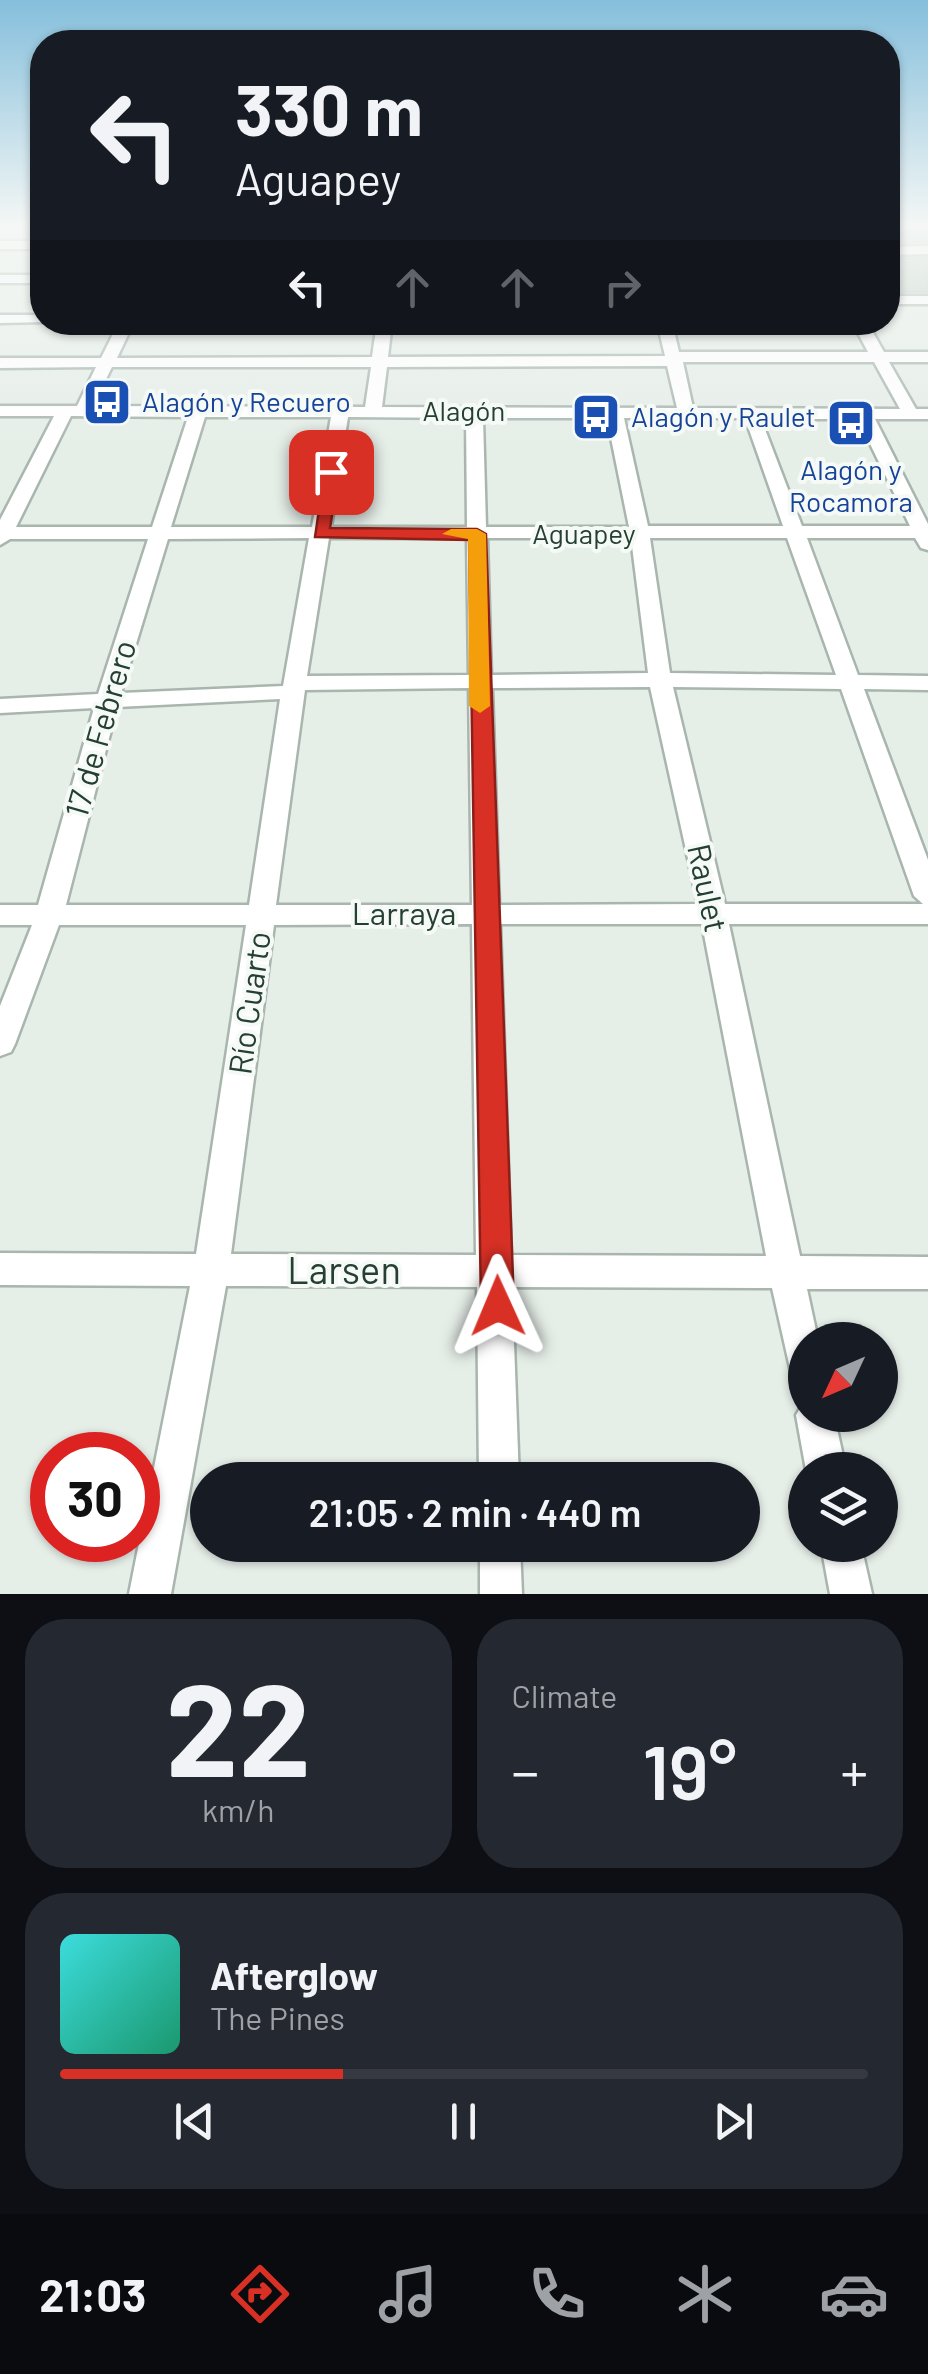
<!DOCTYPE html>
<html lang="en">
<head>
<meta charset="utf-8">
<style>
  body { margin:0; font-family:Barlow,sans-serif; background:#242831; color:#f1f3f6; height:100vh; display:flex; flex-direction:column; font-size:38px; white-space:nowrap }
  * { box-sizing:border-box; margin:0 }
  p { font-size:32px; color:#9ea1a6 }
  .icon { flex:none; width:55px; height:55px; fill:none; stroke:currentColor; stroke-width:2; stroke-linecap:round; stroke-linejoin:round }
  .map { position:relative; height:1594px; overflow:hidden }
  .details { display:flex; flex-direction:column; gap:25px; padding:25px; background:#0d0f14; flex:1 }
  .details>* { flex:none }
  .guide { position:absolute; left:30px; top:30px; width:870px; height:305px; border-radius:40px; box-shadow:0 2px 8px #0004; background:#171b24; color:#f1f3f6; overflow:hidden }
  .needle { width:65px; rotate:226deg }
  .fabs { position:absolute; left:788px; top:1322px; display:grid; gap:20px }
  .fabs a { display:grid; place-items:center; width:110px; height:110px; border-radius:50%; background:#171b24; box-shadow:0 2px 8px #0004; font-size:50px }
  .speed { position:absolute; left:30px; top:1432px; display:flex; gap:20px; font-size:50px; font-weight:700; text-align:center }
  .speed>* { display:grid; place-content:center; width:130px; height:130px; border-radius:50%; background:#171b24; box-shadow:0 2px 8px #0004; line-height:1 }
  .speed .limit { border:15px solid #d22; background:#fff; color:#111 }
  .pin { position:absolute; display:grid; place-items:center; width:85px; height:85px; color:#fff; margin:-42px; border-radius:20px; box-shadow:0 5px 15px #0006 }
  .me { position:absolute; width:110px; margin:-55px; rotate:359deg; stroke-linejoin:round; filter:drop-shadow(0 0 8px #0008) }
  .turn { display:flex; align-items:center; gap:35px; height:210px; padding:0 40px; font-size:45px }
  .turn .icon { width:130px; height:130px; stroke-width:2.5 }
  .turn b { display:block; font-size:70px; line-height:85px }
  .lanes { display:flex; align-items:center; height:95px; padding:0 40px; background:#0003; justify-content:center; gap:50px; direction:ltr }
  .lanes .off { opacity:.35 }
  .big { font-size:75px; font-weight:600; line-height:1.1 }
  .details .widget { flex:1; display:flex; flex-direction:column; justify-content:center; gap:15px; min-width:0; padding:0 35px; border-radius:40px; background:#242831 }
  .details .dial { align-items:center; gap:0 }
  .dial b { font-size:130px; line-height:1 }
  .song { display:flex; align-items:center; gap:30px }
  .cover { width:120px; height:120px; border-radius:15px; background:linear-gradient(135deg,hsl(180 70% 55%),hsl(160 70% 35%)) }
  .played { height:10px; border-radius:5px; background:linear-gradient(90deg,#d93025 35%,#363941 35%) }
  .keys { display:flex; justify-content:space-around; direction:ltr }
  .heat { display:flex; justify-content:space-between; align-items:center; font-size:55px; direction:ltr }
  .details .tiles { flex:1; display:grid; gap:25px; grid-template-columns:1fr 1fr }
  .widget:last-child { grid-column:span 2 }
  .trip { position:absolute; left:190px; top:1462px; width:570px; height:100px; border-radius:50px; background:#171b24; box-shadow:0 2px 8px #0004; font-weight:600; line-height:100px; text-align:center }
  .menu { display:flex; height:160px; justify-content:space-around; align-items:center; background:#090b0e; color:#9ea1a6 }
  .menu .icon { width:70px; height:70px }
  .menu .active { color:#d93025 }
  .menu b { font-size:45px; color:#f1f3f6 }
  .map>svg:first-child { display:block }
  .building { fill:#beccc3; stroke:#b8c7be; stroke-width:2.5 }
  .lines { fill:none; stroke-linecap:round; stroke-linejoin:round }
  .minor-casing { stroke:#a8b6ae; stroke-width:5 }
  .minor { fill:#fff; fill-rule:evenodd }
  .route { fill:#d93025; stroke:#8d1f18; stroke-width:2.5 }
  .slow { fill:#f59e0b }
  .labels { text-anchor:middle; stroke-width:8; stroke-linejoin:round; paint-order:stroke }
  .far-transit-label { font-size:28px; fill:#164399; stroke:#f6faf7; text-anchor:start }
  .far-street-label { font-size:28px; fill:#253f32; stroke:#f6faf7 }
  .street-label { font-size:32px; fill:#253f32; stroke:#f6faf7 }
  .near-street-label { font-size:38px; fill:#253f32; stroke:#f6faf7 }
</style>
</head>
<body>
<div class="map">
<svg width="928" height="1594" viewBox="0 0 928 1594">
  <rect width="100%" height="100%" fill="#e6eee8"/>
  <path class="building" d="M888 230 928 231V242L888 243Z
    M928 258V292H894L899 291 890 276H899L888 259Z"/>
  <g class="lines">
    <g class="minor-casing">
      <path id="minor" d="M0 241H42V249H0Z
        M928 246V254L888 255V247Z
        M0 275H42V283H0Z
        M888 296H928V304H888Z
        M0 315H42L46 322 0 323Z
        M119 322H134L117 358 372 357 377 322H392L388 357 665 356 657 322H672L679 352H868L852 322H867L884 352H928V362H889L916 409H928V419H875L928 524V550L921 548 915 538H807L858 675 928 676V690L864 689 928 860V924H729L800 1256 928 1257V1289H807L818 1340H805V1382L792 1377 772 1288 512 1287 519 1480H479L477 1287 226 1286 171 1594H129L190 1286 0 1285V1253L196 1254 246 925H59L15 1044 11 1052 0 1056V1006L32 925H0V905H38L94 708 0 713V699L98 694 148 539H10L0 545V520L54 416H0V406H77L96 367 0 368V358H101ZM683 362H874L900 409 693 408ZM667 366 677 408 382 407 387 367ZM112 367H371L365 407 93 406ZM71 416 188 417 152 527H16ZM205 417H331L312 527H171ZM348 417 466 418 467 527H331ZM483 418H607L629 527H486ZM624 418H745L783 526H648ZM761 419H858L910 526H802ZM309 538 283 686 121 693 168 539ZM329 538H467L469 675 307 676ZM487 538H631L648 673 491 675ZM650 538H787L836 675 670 673ZM650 687 698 904 499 905 492 688ZM673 687 841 689 914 896 923 904H725ZM469 688 472 905H276L305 690ZM280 699 249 905H66L117 707ZM472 924 476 1255 231 1254 274 925ZM500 924H702L766 1256 511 1255Z
        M805 1400V1415H834L846 1470H806L796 1415Z
        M480 1545H520L522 1594H480Z
        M821 1545H861L872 1594H830Z"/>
    </g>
    <use href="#minor" class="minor"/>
  </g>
  <linearGradient id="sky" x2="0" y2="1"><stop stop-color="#85bfdc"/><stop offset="0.5" stop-color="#f4f7f5"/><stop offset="1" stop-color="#f4f7f5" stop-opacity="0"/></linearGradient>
  <rect width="928" height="450" fill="url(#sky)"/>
  <path class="route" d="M325 469 339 472 330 528 477 529 486 534 514 1306 509 1317 498 1322 486 1317 481 1306 469 540 315 537Z"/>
  <path class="slow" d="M477 529 486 534 490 706 480 713 469 706 468 539 442 534 451 529Z"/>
  <defs>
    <g id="bus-square" transform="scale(2.5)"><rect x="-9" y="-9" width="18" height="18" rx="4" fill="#1a4fb4" stroke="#f6faf7"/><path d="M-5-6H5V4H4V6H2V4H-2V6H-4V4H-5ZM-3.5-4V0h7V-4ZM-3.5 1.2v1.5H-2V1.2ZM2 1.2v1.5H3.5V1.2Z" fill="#fff"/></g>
  </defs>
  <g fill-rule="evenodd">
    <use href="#bus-square" x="107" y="402"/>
    <use href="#bus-square" x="596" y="417"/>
    <use href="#bus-square" x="851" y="423"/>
  </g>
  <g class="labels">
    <g class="far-transit-label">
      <text x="142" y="412">Alagón y Recuero</text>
      <text x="631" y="427">Alagón y Raulet</text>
      <text x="851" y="480" text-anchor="middle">Alagón y<tspan x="851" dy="32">Rocamora</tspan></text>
    </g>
    <g class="far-street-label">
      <text x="464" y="421">Alagón</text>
      <text x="584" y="544">Aguapey</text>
    </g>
    <g class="street-label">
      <text transform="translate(101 729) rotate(-74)" y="11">17 de Febrero</text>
      <text transform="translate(707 888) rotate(78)" y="11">Raulet</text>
      <text x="404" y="925">Larraya</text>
      <text transform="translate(250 1003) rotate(-82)" y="11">Río Cuarto</text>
    </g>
    <g class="near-street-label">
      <text x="344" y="1284">Larsen</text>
    </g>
  </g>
</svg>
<div class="fabs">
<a><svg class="needle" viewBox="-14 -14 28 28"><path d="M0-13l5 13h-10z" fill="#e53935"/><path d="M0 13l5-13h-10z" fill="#9ea1a6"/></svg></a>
<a><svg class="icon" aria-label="layers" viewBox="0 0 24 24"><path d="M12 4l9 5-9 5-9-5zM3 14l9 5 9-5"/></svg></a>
</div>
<div class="speed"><div class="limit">30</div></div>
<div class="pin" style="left:331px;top:472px;background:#d93025"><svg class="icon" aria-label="arrive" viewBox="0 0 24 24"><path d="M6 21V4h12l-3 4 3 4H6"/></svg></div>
<svg class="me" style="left:498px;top:1306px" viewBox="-20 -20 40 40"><path d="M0-17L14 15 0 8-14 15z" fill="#d93025" stroke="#fff" stroke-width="4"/></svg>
<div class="trip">21:05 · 2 min · 440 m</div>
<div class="guide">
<div class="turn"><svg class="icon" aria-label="left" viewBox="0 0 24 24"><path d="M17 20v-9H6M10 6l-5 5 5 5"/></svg><div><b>330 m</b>Aguapey</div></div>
<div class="lanes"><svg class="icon" aria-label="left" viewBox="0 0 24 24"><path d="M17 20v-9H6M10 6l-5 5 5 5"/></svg><svg class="icon off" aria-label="ahead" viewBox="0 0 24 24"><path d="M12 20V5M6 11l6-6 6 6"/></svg><svg class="icon off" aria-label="ahead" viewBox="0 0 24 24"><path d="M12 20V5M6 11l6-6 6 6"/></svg><svg class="icon off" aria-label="right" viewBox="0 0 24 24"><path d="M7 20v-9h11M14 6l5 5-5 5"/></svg></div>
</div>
</div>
<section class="details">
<div class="tiles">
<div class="widget dial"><b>22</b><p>km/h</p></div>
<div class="widget"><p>Climate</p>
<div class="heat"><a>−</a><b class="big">19°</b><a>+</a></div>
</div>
<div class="widget">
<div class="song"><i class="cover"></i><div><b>Afterglow</b><p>The Pines</p></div></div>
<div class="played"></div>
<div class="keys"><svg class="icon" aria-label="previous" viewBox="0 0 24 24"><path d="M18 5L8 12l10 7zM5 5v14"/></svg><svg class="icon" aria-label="pause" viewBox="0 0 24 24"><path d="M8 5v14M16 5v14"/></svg><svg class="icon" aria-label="next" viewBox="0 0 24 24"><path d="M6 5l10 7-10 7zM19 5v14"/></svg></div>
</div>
</div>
</section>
<nav class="menu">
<b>21:03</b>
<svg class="icon active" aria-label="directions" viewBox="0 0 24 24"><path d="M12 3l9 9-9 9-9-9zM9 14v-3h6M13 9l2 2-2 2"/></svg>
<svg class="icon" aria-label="music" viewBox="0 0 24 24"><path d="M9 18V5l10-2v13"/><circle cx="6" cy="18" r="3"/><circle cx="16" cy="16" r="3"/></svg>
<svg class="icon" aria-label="phone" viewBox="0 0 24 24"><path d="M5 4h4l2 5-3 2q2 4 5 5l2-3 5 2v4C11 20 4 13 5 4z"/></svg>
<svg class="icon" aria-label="climate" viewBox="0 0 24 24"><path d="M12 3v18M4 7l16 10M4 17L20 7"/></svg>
<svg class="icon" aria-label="car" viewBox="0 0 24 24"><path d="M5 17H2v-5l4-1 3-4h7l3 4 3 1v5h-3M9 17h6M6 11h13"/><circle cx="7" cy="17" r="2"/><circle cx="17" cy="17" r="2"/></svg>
</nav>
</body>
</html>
